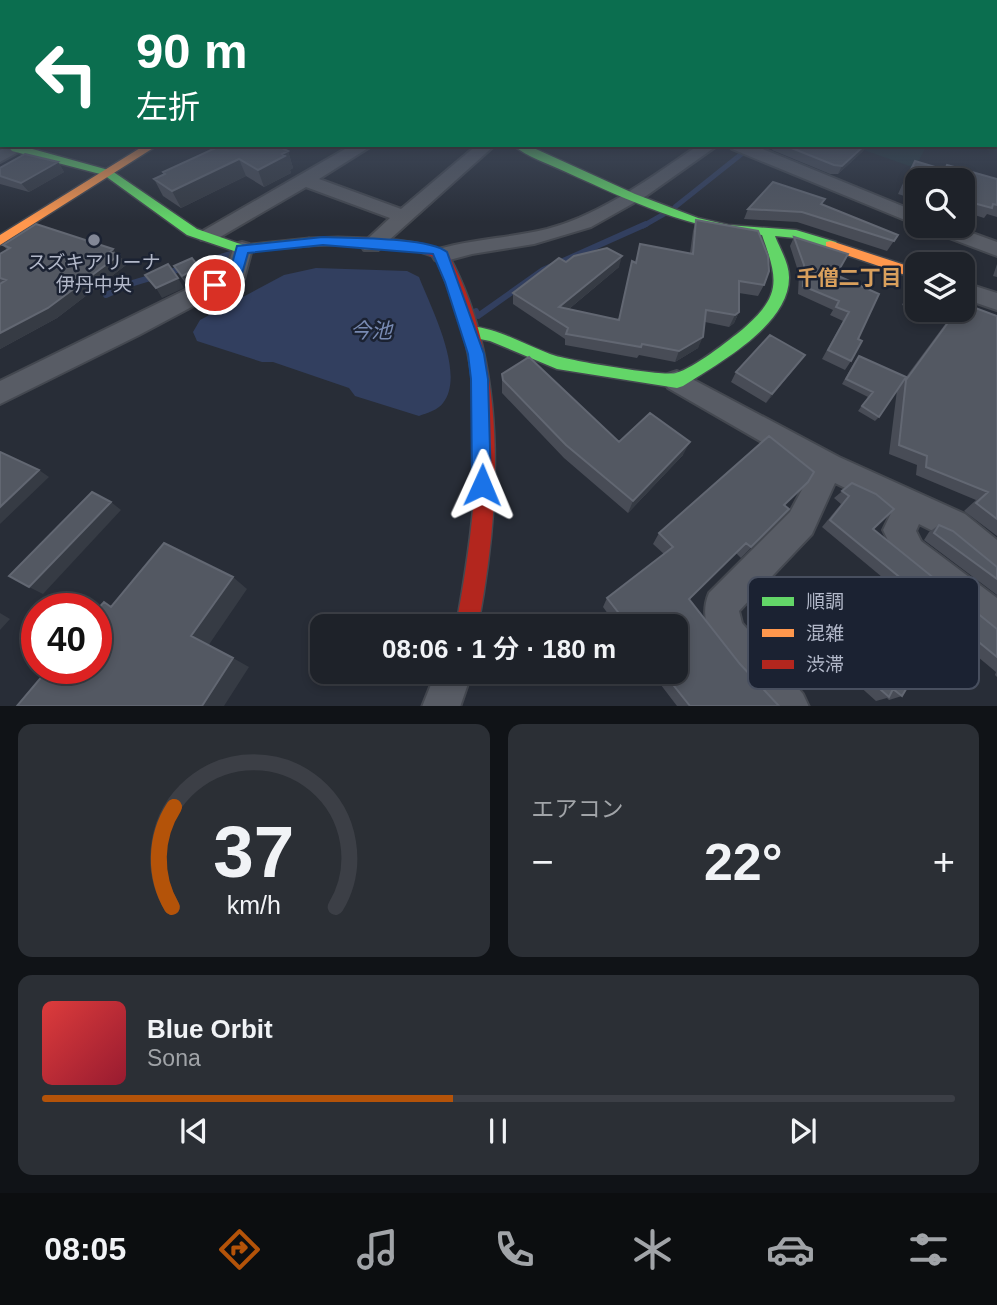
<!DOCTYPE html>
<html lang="ja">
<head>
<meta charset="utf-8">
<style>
  body { margin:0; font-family:Arial,"Noto Sans JP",sans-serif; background:#2b2f35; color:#f1f3f6; height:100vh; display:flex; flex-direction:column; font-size:26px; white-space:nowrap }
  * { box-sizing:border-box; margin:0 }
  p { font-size:23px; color:#a1a4a8 }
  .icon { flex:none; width:38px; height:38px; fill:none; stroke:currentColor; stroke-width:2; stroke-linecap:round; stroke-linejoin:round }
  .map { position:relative; height:706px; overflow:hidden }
  .side { display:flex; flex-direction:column; gap:18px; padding:18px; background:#101317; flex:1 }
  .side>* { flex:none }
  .top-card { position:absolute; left:0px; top:0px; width:998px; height:147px; box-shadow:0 4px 10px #0003,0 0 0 2px #3c3f46; background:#0b6e4f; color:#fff; overflow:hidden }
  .tools { position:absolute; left:905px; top:168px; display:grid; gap:14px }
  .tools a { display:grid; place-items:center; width:70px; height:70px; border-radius:14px; background:#1e2229; box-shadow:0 4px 10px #0003,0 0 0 2px #3c3f46; font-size:35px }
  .speed { position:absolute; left:21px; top:593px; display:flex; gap:14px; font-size:35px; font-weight:700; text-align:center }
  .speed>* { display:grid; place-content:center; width:91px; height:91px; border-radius:50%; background:#1e2229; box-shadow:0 4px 10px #0003,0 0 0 2px #3c3f46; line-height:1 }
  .speed .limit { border:10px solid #d22; background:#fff; color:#111 }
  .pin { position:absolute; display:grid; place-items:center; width:60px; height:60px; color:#fff; margin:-30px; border:4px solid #fff; border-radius:50%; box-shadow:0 2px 7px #0007 }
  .me { position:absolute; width:77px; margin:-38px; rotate:1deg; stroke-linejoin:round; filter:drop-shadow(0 0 5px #0008) }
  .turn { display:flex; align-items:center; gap:24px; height:147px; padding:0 21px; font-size:32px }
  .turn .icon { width:91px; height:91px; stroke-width:2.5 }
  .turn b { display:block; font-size:49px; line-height:60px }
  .big { font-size:52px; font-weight:600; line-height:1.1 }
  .side .tile { flex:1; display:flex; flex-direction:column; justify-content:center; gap:10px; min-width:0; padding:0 24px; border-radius:14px; background:#2b2f35 }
  .side .dial { align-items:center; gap:0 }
  .dial svg { height:182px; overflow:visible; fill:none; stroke:#3c3f46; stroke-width:7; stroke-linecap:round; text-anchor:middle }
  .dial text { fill:#f1f3f6; stroke:none }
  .song { display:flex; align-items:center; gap:21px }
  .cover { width:84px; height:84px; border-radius:10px; background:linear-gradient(135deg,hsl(0 70% 55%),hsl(350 70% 35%)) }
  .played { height:7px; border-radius:4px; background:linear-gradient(90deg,#b45309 45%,#3c3f46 45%) }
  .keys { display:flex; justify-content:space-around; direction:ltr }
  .heat { display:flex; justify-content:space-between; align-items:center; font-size:38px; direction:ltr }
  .side .tiles { flex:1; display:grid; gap:18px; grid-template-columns:1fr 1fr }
  .tile:last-child { grid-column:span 2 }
  .trip { position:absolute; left:310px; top:614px; width:378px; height:70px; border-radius:14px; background:#1e2229; box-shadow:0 4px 10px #0003,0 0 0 2px #3c3f46; font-weight:600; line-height:70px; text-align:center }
  .tab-bar { display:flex; height:112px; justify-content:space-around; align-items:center; background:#0c0e10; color:#a1a4a8 }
  .tab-bar .icon { width:49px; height:49px }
  .tab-bar .on { color:#b45309 }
  .tab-bar b { font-size:32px; color:#f1f3f6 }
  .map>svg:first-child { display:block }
  .green { fill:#25373d }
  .water { fill:#323f5f }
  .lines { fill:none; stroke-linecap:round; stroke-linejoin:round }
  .stream-far1 { stroke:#323f5f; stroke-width:5 }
  .stream { stroke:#323f5f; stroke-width:6 }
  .street-casing { stroke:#444850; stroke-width:4 }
  .fast-casing { stroke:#444850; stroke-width:3 }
  .slow-casing { stroke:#444850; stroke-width:3 }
  .jam-casing { stroke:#444850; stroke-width:3 }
  .street { fill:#585c65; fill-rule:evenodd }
  .fast { fill:#63d668; fill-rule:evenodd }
  .slow { fill:#ff974d; fill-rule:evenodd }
  .jam { fill:#b3261e; fill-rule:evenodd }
  .wall { fill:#484c56 }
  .shaded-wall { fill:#363b44 }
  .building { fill:#535862; stroke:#626772; stroke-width:2 }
  .route { fill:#1a73e8; stroke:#114b97; stroke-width:2 }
  .poi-dot { fill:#828796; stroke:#1b2232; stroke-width:2.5 }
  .labels { text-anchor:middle; stroke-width:5; stroke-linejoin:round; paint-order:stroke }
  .poi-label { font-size:19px; fill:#b2b8c9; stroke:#1b2232 }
  .neighbourhood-label { font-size:21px; font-weight:bold; fill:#d9a05d; stroke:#1b2232 }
  .water-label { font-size:21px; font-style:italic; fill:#788ab2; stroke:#1b2232 }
  .key { fill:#1b2232; stroke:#484f5f; stroke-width:2 }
  .key-label { font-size:19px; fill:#b2b8c9 }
</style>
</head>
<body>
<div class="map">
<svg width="997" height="707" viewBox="0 0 997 707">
  <rect width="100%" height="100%" fill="#282d37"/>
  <path class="green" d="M861 145H927L915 168 858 148Z"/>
  <path class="water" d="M316 268 407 271 419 277C431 308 466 374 443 403 438 410 427 413 419 416L355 396 349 388 273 362H262L197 341 193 332 200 320 284 275Z"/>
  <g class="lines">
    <path class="stream-far1" d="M675 207 744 152
      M643 226 664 214"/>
    <path class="stream" d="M106 295 133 283 231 254
      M476 311 478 316 543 270 646 224"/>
    <g class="street-casing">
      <path id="street" d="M0 125 2 126V138L0 137Z
        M10 145H31L0 162V150Z
        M352 145H373L319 179 401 209 477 145H495L378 250H364L361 245 390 218 306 187 215 240H201L198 236 201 232Z
        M699 145H718L646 196 591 227 534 244 472 254 442 262 435 260 432 255 435 250C472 239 510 238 547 229 603 214 651 177 699 145Z
        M730 145H753L917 212V225L732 149Z
        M925 226H953L997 242V256L928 230Z
        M242 242 249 244 252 249 244 279 139 335 0 404V381L226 270 235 244Z
        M962 282 997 293V310L962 298Z
        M677 371 839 457 965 514 997 540V576L986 571 943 536 919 524 916 531 921 541 997 598V637L985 632 899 563 883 530 892 511 835 483 812 534 739 611 742 623 803 694 809 707H765C740 676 691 636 709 593L790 512 812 471 668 388 664 381 668 374Z
        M436 672H472L460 707H422Z"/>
    </g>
    <g class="fast-casing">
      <path id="fast" d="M7 145H18L112 171 197 229 243 245 309 238 316 242 309 246 237 252 187 235 104 175 12 151Z
        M513 145H527L635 194 698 218 728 225 796 230 836 242 838 245 831 249 795 238 775 236C780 249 789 263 789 277 790 325 717 364 683 386L677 388 557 369 490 341 465 336 462 332 470 326C500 329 523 344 550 354 564 360 666 377 676 373 694 368 728 341 743 329 782 295 778 280 762 235 691 230 630 201 566 172 549 164 527 157 513 145Z"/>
    </g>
    <g class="slow-casing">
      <path id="slow" d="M145 145H158L0 245V235Z
        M831 241 917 269V279L826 248V242Z"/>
    </g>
    <g class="jam-casing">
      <path id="jam" d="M338 237C374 238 413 238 447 252 509 363 501 505 478 626H456C473 533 486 437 466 344 460 314 447 286 436 258 399 241 349 244 309 246L302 242 309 238Z"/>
    </g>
    <use href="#street" class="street"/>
    <use href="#fast" class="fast"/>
    <use href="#slow" class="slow"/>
    <use href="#jam" class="jam"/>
  </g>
  <path class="wall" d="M204 145H276L288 151 293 168 290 170 291 173 264 187 246 176 181 208 163 196 154 179 164 175 163 172 211 150Z
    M774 145H867L863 151 838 174H830L772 150Z
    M915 161 944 169 947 165 997 179V217L987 214 984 218 962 211V180H917V200L898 194 909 170Z
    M58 162 64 172 29 192 0 184V168Z
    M822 205 898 235 887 251 797 222 744 219 748 209Z
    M696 220 764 285 758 296 739 293V312L734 323 729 327 705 322 698 348 675 362 639 355 637 358 565 345V339L513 304V293L566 262 619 267 569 309 619 320 636 263 690 253 693 231Z
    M794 237 836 275 858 339 851 361 845 370 822 359 843 321 830 315 833 310 798 294 799 274 790 246Z
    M3 245 113 249 116 254 119 255 126 265 57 318 0 349V254L7 250Z
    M997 264V277L993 276Z
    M174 266 205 277 188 286 180 276Z
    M917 278V310H962L997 316V536L964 511 976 500 916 475 917 465 889 454 897 390 879 417 875 421 858 411 868 397 842 384 855 361 859 356 903 381 946 323 902 305 911 285Z
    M805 355 798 364 766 403 731 382 736 372Z
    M502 374 619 442 683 455 628 513 564 458 502 393Z
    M852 483 873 529 997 629V677L995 675 996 672 822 527 841 504 834 498Z
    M785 506 789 509 741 558 736 553 689 600 740 664 779 706H677L651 672H676V626H617L603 607 607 598 664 554 653 544 659 533Z
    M939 525 997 567V595L924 540 929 532Z
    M827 604 865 635 869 633 905 674 902 696 889 700 887 698 876 701 837 666 840 661 804 629 817 610Z"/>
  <path class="shaded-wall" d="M865 145H867L863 151 838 174 842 166Z
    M288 151 293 168 290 170 291 173 264 187 258 170Z
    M239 159 246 176 181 208 172 191Z
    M58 162 64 172 29 192 21 183Z
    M113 249 118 256 119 255 126 265 57 318 0 349V333Z
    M622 256 619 267 558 318 559 307Z
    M199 267 205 277 188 286 182 276Z
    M178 278 184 288 162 298 156 288Z
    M739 312 734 323 729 327 735 315Z
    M703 337 698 348 675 362 679 351Z
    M805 355 798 364 766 403 772 394Z
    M690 442 683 455 628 513 633 501Z
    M39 470 49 477 0 524V507Z
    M111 502 121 510 43 594 29 587Z
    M233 577 247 589 208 646 191 636Z
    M0 613 10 619 0 630Z
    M233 658 249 667 224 706H202Z"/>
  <path class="building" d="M219 145H276L288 151 282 154 285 156 258 170 239 159 172 191 154 179 165 174 163 172 220 146Z
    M784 145H865L842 166 834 165Z
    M25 154 58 162 21 183 0 176V168Z
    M915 161 945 170 947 165 997 179V205L993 204 992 208 962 200V180H917V189L904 185Z
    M773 182 825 199 821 204 898 235 894 241 802 212 748 209Z
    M696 220 758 231 768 256 769 271 764 285 739 281V312L735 315 706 310 703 337 679 351 642 344 641 347 566 334 568 328 513 293 559 258 566 262 574 256 607 248 622 256 559 307 619 320 632 261 636 263 640 244 693 254Z
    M36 224 113 249 110 252 119 255 48 308 0 333V284L6 280 0 278V254L10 248 3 245Z
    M794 237 848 254 836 275 879 294 858 339 862 341 851 361 828 350 849 312 836 307 839 301 803 286 804 265Z
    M192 258 199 267 182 276 174 266Z
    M168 264 178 278 156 288 145 275Z
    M917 279V298L910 296Z
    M962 283 967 284 962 298Z
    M962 303 997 316V519L976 503 988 492 926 467 927 456 899 445 906 380 955 313 946 310H962Z
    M770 335 805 355 772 394 736 372Z
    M859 356 906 377 879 417 862 406 873 392 846 379Z
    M529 357 619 442 650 413 690 442 633 501 566 445 503 380 502 374Z
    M769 436 814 472 808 482 784 505 789 509 751 547 746 543 689 599 740 664 779 706H690L663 672H676V626H629L607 598 673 547 659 533Z
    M0 452 39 470 0 507Z
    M852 483 876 494 894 509 873 529 997 629V657L830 520 849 496 842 491Z
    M92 492 111 502 29 587 9 576Z
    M939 525 953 531 997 567V579L934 533Z
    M164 543 233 577 191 636 233 658 202 706H17L49 668H96V611L104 602 111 607Z
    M827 604 867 637 869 633 909 666 905 674 912 679 902 696 893 689 889 697 848 661 851 656 813 623Z"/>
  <linearGradient id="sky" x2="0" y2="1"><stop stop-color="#16191e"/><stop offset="0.55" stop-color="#424c5e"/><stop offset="1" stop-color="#424c5e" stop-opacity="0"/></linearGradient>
  <rect width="997" height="222" fill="url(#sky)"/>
  <path class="route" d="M323 237C349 238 429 237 447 252L484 354 488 379 491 485 489 491 482 494 475 491 472 485 471 379 468 354 445 282 433 254 323 245 248 253 241 277 215 290 208 285 230 271 237 246Z"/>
  <circle class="poi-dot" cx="94" cy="240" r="7"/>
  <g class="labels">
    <g class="poi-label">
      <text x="94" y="269">スズキアリーナ<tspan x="94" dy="22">伊丹中央</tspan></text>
    </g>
    <g class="neighbourhood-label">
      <text x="849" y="285">千僧二丁目</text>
    </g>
    <g class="water-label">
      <text x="371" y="338">今池</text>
    </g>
  </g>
  <rect x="748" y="577" width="231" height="112" rx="10" class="key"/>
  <rect x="762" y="597" width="32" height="9" fill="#63d668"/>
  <rect x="762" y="629" width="32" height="8" fill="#ff974d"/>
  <rect x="762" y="660" width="32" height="9" fill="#b3261e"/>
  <g class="key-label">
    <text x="806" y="608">順調</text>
    <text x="806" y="640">混雑</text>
    <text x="806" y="671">渋滞</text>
  </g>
</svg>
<div class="tools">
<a><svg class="icon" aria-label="search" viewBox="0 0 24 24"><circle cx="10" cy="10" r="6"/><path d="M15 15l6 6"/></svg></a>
<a><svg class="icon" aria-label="layers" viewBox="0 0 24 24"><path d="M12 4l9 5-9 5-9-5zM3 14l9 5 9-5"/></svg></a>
</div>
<div class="speed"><div class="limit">40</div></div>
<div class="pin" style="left:215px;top:285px;background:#d93025"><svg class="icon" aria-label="arrive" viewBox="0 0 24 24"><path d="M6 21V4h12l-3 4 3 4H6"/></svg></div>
<svg class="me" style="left:482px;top:485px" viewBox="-20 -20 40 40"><path d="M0-17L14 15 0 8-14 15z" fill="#1a73e8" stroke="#fff" stroke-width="4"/></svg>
<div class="trip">08:06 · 1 分 · 180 m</div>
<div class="top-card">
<div class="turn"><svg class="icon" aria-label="left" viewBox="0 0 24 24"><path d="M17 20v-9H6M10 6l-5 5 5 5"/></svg><div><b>90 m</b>左折</div></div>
</div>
</div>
<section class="side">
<div class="tiles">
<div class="tile dial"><svg viewBox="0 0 100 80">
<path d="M14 69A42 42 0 1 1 86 69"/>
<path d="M14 69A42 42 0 0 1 15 25" stroke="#b45309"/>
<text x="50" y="56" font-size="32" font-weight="700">37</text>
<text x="50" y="72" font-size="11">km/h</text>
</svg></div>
<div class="tile"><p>エアコン</p>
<div class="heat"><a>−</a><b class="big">22°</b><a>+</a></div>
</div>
<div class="tile">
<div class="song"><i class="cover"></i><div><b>Blue Orbit</b><p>Sona</p></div></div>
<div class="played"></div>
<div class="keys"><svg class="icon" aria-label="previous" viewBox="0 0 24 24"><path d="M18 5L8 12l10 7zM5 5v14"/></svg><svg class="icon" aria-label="pause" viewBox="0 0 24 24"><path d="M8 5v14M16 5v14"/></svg><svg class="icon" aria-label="next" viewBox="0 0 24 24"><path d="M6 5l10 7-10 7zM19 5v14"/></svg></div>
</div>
</div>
</section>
<nav class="tab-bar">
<b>08:05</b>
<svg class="icon on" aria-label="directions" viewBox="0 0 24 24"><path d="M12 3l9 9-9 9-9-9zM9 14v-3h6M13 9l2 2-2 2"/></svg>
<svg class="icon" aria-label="music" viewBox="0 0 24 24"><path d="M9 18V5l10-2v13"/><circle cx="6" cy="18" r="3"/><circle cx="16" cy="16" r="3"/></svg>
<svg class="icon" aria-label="phone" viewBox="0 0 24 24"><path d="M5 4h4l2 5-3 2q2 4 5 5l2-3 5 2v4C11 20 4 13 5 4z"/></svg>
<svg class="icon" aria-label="climate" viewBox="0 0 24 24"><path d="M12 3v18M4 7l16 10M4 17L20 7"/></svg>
<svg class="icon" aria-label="car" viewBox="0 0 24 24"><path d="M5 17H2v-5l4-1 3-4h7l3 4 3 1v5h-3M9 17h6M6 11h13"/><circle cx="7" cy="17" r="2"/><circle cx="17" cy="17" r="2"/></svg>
<svg class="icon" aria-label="filters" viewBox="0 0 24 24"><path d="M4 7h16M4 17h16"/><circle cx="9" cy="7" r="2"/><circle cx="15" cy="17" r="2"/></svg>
</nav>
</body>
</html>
